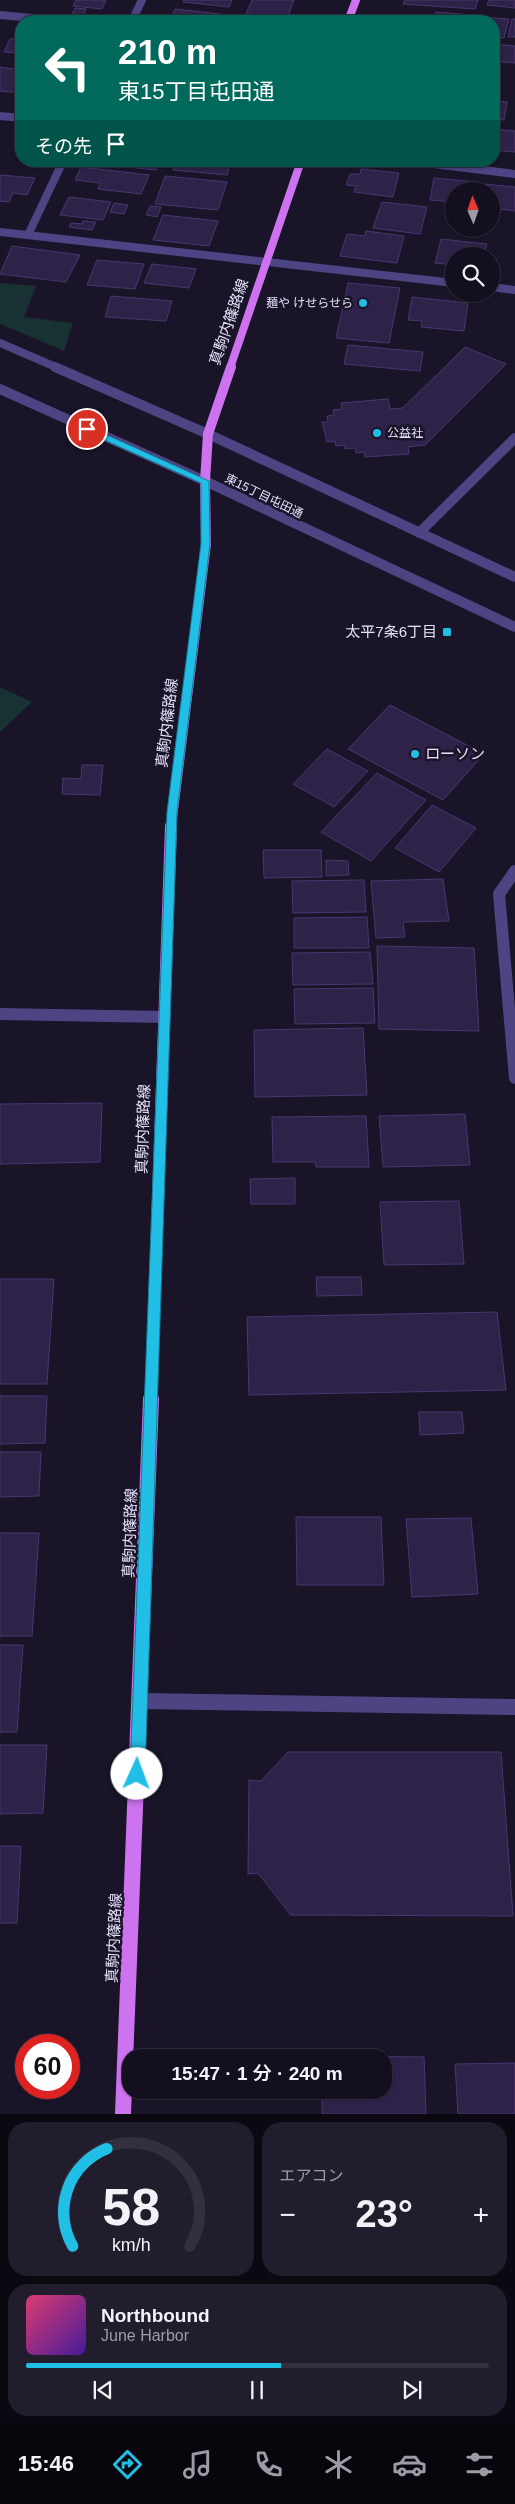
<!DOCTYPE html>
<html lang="ja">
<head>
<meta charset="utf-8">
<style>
  body { margin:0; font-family:Arial,"Noto Sans JP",sans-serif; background:#211d2c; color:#f1f3f6; height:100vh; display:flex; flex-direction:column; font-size:19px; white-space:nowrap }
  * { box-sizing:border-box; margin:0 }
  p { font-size:16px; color:#9d9ca4 }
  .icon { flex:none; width:28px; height:28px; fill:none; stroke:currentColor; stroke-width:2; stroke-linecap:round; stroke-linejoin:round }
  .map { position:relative; height:2114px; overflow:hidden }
  .details { display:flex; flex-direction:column; gap:8px; padding:8px; background:#0b0811; flex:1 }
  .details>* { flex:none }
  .banner { position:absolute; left:15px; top:15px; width:485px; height:152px; border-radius:20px; box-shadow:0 1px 4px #0004,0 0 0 1px #332f3d; background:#00695c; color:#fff; overflow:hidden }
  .needle { width:32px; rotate:358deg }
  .controls { position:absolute; left:445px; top:182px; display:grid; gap:10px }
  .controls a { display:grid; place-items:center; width:55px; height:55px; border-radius:50%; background:#140f1f; box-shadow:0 1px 4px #0004,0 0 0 1px #332f3d; font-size:25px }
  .speed { position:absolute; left:15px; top:2034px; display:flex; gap:10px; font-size:25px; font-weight:700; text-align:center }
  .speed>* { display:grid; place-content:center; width:65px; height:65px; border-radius:50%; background:#140f1f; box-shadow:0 1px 4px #0004,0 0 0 1px #332f3d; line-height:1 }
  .speed .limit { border:8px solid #d22; background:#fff; color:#111 }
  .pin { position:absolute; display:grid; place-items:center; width:42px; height:42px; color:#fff; margin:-21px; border:2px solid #fff; border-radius:50%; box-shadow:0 1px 5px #0007 }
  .me { position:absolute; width:55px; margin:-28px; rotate:2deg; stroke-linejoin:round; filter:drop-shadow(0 0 4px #0008) }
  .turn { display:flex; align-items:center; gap:18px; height:105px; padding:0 20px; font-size:22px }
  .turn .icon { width:65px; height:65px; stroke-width:2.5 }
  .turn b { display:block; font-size:35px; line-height:42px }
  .then { display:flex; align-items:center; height:48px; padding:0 20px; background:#0003; gap:10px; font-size:19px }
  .big { font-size:38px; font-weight:600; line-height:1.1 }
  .details .card { flex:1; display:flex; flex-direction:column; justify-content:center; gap:8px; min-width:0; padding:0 18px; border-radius:20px; background:#211d2c }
  .details .dial { align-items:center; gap:0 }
  .dial svg { height:130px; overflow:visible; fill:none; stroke:#332f3d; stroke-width:7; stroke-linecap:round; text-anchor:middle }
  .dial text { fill:#f1f3f6; stroke:none }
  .song { display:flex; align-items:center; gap:15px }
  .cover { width:60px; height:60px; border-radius:8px; background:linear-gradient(135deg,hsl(340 70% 55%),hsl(260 70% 35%)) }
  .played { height:5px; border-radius:2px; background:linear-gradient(90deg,#21bee6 55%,#332f3d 55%) }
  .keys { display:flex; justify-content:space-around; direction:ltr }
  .heat { display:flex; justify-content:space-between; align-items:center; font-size:28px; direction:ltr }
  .details .tiles { flex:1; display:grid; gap:8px; grid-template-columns:1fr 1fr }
  .card:last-child { grid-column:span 2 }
  .trip { position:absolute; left:122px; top:2049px; width:270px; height:50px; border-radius:20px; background:#140f1f; box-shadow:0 1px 4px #0004,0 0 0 1px #332f3d; font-weight:600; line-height:50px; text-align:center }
  .menu { display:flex; height:80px; justify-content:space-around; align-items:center; background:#08060c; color:#9d9ca4 }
  .menu .icon { width:35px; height:35px }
  .menu .active { color:#21bee6 }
  .menu b { font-size:22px; color:#f1f3f6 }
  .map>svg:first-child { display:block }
  .green { fill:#183132 }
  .building { fill:#2e2248; stroke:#483771 }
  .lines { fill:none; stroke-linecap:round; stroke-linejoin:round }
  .minor-far3 { stroke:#4d4483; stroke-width:8 }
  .minor-far2 { stroke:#4d4483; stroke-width:10 }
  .minor-far1 { stroke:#4d4483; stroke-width:12 }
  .minor { stroke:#4d4483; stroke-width:16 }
  .major-far3 { stroke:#cd73ef; stroke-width:8 }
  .major-far2 { stroke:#cd73ef; stroke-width:10 }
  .major-far1 { stroke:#cd73ef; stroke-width:12 }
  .major { stroke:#cd73ef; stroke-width:16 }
  .route { fill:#21bee6; stroke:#157c96 }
  .poi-dot { fill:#21bee6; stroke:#1a1429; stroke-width:2 }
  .labels { text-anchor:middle; stroke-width:5; stroke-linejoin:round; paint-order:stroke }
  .far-poi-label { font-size:12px; fill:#e6e0fb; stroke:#1a1429; text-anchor:end }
  .far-street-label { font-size:12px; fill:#e6e0fb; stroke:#1a1429 }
  .street-label { font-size:15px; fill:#e6e0fb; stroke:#1a1429 }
  .poi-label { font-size:15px; fill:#e6e0fb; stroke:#1a1429; text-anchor:end }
</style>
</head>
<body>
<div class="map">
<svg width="515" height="2114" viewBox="0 0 515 2114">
  <rect width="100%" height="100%" fill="#1a1429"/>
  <path class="green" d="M0 283 36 286 24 317 73 323 64 351 0 324Z
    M0 687 32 702 0 732Z"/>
  <path class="building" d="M76 0H106L102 9 73 6Z
    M184 0H232L229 7 183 2Z
    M252 0H294L287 19H292L291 21H243Z
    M405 0H478L475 9 403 4Z
    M489 0H515V8L487 5Z
    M75 8 86 9 82 18 71 17Z
    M175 9 229 15 226 21H170Z
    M436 12 471 15 470 21H433Z
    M480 17 509 19 504 38 494 37V21H479Z
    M512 19H515V37H508Z
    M10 39H21V53L4 52Z
    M494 44 515 46V63L494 61Z
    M0 67 21 70V93L0 91Z
    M494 101 507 102 504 120 494 119Z
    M494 129 515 131V152L494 150Z
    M90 161H159L156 170 89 163Z
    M177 161H231L227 175 173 170Z
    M81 167 149 175 141 194 98 189 100 183 75 180Z
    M361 169 399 173 393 197 354 192 356 186 346 185 350 174H360Z
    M0 175 35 178 27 195 13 193 9 202 0 201Z
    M165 176 227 182 218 210 155 204Z
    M434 178 476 182 474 191H454V202L430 200Z
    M485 184 515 187V211L491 208V191H483Z
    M69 197 111 202 103 220 60 215Z
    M382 202 427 207 420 234 373 228Z
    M114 203 128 205 124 214 110 212Z
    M150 206 161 207 157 217 146 215Z
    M163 215 218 221 209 246 153 240Z
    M83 221 96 222 92 230 69 227 71 223 82 224Z
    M366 231 404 236 397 263 340 256 347 234 365 236Z
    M441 239 487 244 484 256H454V265L435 263Z
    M12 246 80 255 66 282 0 274Z
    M97 260 144 264 135 289 87 285Z
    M152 264 196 269 189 288 144 283Z
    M348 283 400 288 389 343 336 338Z
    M111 296 172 301 166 321 105 317Z
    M412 297 468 303 464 331 421 327 422 321 408 320Z
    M348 345 423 352 420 371 344 364Z
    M465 347 506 364 425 445 408 447 409 454 365 457 364 452 356 453 355 448 345 449V445L336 446 335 441 327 442 322 422H328L327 416 334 415 333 410 342 409 341 403 388 399 390 409 403 408Z
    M390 705 484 754 443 800 348 749Z
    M327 749 368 771 334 807 293 784Z
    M82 765H103L100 795 62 794 63 778 81 779Z
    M377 773 426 800 371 861 321 832Z
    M432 805 476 828 439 872 395 848Z
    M263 850H321L322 877 264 878Z
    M326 860 348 861 349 875 326 876Z
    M443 879 449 921 403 922 405 937 376 938 371 881Z
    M364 880 366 912 293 913 292 881Z
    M367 917 369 948H294V918Z
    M377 946 474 948 479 1031 379 1029Z
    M370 952 373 984 293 985 292 953Z
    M373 988 375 1023 295 1024 294 989Z
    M363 1028 367 1095 255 1097 254 1030Z
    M102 1103 100 1162 0 1164V1104Z
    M465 1114 470 1165 383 1167 379 1116Z
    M366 1116 369 1167H316L315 1162H273L272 1117Z
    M295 1178V1204H251L250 1179Z
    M459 1201 464 1264 384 1265 380 1202Z
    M316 1277H361L362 1295 317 1296Z
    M0 1279H54L47 1384H0Z
    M497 1312 506 1390 249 1395 247 1317Z
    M0 1396H47L45 1443 0 1444Z
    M419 1412H462L464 1433 420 1435Z
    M0 1452H41L39 1496 0 1497Z
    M296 1517H381L384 1585H297Z
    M471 1518 478 1594 412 1597 406 1519Z
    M0 1533H39L32 1636H0Z
    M0 1645H23L17 1732H0Z
    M0 1745H47L43 1813 0 1814Z
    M288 1752H501L513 1916 291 1915 258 1873 248 1874 249 1780 261 1781Z
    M0 1846H21L17 1923H0Z
    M322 2056 424 2057 426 2114H322V2090H384V2058Z
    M515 2063V2114H458L455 2064Z"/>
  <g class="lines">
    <path class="minor-far3" d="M0 15 63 21
      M132 21 142 0
      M0 116 21 118
      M409 161 515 174
      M0 232 454 283
      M28 235 63 161
      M491 287 515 290
      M0 343 58 368"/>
    <path class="minor-far2" d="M55 367 208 434 515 577
      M0 389 205 481 515 627
      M419 533 515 438"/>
    <path class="minor-far1" d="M515 871 499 894 515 1078
      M0 1014 164 1017"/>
    <path class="minor" d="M140 1701 515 1707"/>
    <path class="major-far3" d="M348 21 356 0
      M230 368 301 161"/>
    <path class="major-far2" d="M171 827 206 544 205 481 208 434 231 367"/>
    <path class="major-far1" d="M151 1400 171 826"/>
    <path class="major" d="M123 2114 151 1399"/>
  </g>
  <path class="route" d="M87 426 209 481 210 544 177 812 145 1774 143 1780 137 1782 132 1780 130 1774 167 812 201 544V483L84 431 83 429Z"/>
  <g class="poi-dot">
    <circle cx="363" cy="303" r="5"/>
    <circle cx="377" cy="433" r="5"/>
    <rect x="442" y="627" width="10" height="10" rx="2.5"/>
    <circle cx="415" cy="754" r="5"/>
  </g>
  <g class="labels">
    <g class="far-poi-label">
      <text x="353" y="307">麺や けせらせら</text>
      <text x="387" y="437" text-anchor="start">公益社</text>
    </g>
    <g class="far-street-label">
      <text transform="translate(264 496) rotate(26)" y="4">東15丁目屯田通</text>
    </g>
    <g class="street-label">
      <text transform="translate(229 322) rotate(-71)" y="5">真駒内篠路線</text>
      <text transform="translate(167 723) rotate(-83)" y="5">真駒内篠路線</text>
      <text transform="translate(143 1129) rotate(-88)" y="5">真駒内篠路線</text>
      <text transform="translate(130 1533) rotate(-88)" y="5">真駒内篠路線</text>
      <text transform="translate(114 1938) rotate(-87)" y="5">真駒内篠路線</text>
    </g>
    <g class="poi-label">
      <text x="437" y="637">太平7条6丁目</text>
      <text x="425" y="759" text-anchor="start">ローソン</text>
    </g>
  </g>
</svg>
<div class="controls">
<a><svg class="needle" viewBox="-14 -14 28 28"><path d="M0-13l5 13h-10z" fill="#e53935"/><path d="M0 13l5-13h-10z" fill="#9d9ca4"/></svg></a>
<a><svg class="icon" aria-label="search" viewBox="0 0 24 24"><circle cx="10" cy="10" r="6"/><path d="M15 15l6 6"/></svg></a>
</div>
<div class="speed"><div class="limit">60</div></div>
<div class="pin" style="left:87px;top:429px;background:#d93025"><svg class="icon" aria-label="arrive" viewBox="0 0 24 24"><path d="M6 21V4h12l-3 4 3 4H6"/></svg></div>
<svg class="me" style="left:137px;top:1774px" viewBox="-20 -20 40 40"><circle r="19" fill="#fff"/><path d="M0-13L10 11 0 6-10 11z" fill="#21bee6"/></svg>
<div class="trip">15:47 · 1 分 · 240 m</div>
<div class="banner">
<div class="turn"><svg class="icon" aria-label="left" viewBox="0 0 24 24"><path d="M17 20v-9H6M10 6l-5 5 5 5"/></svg><div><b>210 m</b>東15丁目屯田通</div></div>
<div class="then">その先<svg class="icon" aria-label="arrive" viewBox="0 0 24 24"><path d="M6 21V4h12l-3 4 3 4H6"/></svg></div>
</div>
</div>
<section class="details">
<div class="tiles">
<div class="card dial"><svg viewBox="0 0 100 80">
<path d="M14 69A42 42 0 1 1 86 69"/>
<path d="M14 69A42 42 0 0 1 35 9" stroke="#21bee6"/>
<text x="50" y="56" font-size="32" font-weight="700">58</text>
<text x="50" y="72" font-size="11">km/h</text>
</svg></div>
<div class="card"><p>エアコン</p>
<div class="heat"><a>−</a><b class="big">23°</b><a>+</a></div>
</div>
<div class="card">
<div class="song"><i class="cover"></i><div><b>Northbound</b><p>June Harbor</p></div></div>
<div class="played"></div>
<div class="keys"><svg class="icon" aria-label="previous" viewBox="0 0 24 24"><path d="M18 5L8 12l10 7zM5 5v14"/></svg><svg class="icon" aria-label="pause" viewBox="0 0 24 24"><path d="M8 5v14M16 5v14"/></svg><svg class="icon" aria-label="next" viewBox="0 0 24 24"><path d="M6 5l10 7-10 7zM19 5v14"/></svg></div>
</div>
</div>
</section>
<nav class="menu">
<b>15:46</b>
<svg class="icon active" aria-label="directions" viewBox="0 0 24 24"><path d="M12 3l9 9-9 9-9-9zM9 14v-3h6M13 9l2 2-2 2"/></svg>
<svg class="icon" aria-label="music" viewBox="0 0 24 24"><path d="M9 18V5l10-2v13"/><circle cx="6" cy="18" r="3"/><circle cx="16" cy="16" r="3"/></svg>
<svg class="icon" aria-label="phone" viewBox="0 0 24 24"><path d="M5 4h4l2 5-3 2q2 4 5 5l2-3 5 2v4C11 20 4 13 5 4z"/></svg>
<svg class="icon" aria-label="climate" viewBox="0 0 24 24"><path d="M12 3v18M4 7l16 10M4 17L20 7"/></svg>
<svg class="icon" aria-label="car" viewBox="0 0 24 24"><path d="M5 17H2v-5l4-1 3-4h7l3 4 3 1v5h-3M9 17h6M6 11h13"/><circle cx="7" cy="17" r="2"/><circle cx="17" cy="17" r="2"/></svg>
<svg class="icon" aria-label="filters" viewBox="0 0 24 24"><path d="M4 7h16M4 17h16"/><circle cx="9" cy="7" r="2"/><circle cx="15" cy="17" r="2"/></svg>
</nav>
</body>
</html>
